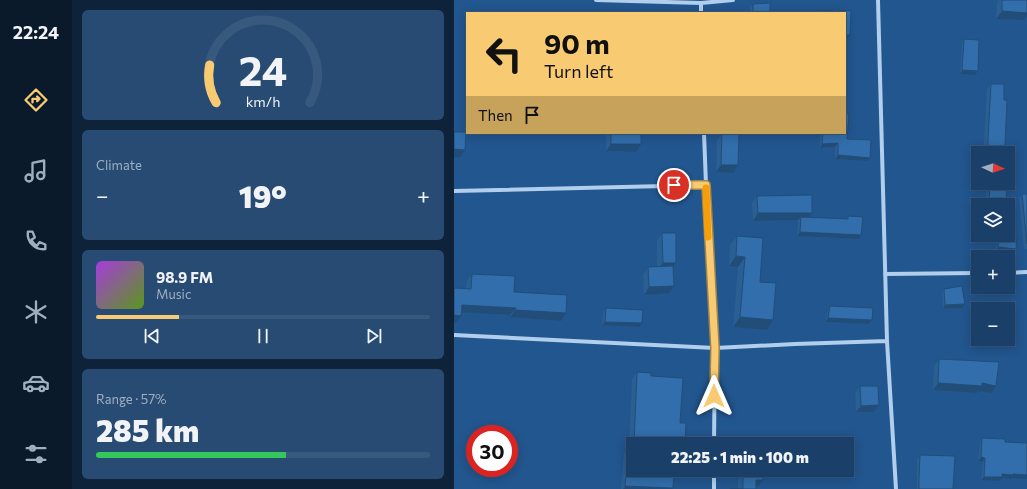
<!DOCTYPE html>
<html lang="en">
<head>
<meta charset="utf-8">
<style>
  body { margin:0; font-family:Commissioner,sans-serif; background:#274b72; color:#f1f3f6; height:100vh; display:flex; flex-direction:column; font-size:15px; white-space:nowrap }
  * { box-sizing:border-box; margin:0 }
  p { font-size:13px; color:#9fafc1 }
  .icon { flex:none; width:22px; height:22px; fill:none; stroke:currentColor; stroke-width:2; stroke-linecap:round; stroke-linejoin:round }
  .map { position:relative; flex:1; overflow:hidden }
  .panel { display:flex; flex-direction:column; gap:10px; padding:10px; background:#0e233a; width:382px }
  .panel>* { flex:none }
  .banner { position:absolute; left:12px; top:12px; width:380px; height:122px; border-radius:0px; box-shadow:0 2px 10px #0003,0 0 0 1px #38597e; background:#f8cb72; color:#111; overflow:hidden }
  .needle { width:26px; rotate:94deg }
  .tools { position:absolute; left:517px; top:146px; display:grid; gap:8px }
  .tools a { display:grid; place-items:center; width:44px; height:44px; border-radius:0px; background:#1a406a; box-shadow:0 2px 10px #0003,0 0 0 1px #38597e; font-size:20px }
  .speed { position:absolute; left:12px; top:425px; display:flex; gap:8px; font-size:20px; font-weight:700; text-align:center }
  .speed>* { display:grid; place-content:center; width:52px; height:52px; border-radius:50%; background:#1a406a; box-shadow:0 2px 10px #0003,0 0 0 1px #38597e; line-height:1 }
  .speed .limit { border:6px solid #d22; background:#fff; color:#111 }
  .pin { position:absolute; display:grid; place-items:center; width:34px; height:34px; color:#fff; margin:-17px; border:2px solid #fff; border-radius:50%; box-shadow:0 1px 4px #0007 }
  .me { position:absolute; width:44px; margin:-22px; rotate:0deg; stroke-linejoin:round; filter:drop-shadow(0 0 3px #0008) }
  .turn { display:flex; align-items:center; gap:14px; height:84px; padding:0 12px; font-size:18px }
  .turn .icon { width:52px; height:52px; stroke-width:2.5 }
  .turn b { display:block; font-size:28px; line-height:34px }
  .then { display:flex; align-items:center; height:38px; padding:0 12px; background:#0003; gap:8px; font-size:15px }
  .big { font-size:30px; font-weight:800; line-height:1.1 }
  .panel .widget { flex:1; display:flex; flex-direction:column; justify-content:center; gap:6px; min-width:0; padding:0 14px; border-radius:6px; background:#274b72 }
  .panel .dial { align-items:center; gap:0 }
  .dial svg { height:104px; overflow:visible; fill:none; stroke:#38597e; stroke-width:7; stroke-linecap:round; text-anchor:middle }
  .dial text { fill:#f1f3f6; stroke:none }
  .song { display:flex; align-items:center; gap:12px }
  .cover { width:48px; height:48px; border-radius:6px; background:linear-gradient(135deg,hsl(280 70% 55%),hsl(90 70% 35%)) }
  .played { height:4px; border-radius:2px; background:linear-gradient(90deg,#f8cb72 25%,#38597e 25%) }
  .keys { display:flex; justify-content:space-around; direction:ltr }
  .heat { display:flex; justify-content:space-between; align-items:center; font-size:22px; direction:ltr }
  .charge { height:6px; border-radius:3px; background:linear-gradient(90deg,#34c759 57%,#38597e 0) }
  .trip { position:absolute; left:172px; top:437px; width:228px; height:40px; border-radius:0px; background:#1a406a; box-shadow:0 2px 10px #0003,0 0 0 1px #38597e; font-weight:800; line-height:40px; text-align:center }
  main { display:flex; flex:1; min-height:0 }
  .tabs { display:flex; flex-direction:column; width:72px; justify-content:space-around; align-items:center; background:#0a1a2a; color:#9fafc1 }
  .tabs .icon { width:28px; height:28px }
  .tabs .current { color:#f8cb72 }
  .tabs b { font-size:18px; color:#f1f3f6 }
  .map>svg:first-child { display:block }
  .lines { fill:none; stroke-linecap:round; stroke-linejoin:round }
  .street { stroke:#b1ceec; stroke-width:4 }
  .wall { fill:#2a5f93 }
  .shaded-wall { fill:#224d78 }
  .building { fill:#316eab; stroke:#224d78 }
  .route-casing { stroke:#a1844a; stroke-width:10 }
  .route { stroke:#f8cb72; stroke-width:7 }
  .slow { stroke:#f59e0b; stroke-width:7 }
</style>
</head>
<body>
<main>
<nav class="tabs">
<b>22:24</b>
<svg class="icon current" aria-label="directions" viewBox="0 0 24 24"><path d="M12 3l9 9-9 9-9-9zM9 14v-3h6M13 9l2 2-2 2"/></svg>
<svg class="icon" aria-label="music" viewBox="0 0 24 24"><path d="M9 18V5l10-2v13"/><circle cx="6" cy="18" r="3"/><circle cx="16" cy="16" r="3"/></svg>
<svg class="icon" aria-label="phone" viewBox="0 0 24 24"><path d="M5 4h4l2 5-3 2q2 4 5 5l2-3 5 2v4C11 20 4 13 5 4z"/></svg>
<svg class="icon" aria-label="climate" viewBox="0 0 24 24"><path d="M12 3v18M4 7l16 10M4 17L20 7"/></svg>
<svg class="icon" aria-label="car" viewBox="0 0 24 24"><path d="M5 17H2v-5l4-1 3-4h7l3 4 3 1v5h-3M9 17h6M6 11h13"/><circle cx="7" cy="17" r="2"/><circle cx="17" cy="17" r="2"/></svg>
<svg class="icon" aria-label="filters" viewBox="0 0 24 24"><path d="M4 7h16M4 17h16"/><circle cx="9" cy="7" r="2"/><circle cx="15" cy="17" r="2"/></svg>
</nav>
<section class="panel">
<div class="widget dial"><svg viewBox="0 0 100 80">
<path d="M14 69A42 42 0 1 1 86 69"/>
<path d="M14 69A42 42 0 0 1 9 40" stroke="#f8cb72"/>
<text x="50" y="56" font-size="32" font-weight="700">24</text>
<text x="50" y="72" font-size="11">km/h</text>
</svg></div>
<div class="widget"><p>Climate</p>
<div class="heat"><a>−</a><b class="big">19°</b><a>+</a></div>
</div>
<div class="widget">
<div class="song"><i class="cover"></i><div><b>98.9 FM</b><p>Music</p></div></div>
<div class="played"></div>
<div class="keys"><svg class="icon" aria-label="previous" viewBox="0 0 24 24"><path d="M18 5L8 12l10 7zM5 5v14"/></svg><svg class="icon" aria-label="pause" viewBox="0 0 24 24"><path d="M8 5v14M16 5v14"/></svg><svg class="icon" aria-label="next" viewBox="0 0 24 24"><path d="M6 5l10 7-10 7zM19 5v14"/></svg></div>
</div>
<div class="widget"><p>Range · 57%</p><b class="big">285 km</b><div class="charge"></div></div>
</section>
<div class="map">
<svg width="573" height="489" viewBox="0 0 573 489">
  <rect width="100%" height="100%" fill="#22568e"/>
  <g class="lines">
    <path class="street" d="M142 0 247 3 279 0
      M424 0 433 341 442 489
      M247 3V13
      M250 133 252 185 261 348 260 444
      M0 191 252 185
      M554 273 573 272
      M431 274 524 273
      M0 335 261 348 341 344 433 341
      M260 489V470"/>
  </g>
  <path class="wall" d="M545 0H573V16L570 20 542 19 543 2Z
    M299 4 316 13H296V7Z
    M510 39 524 71 521 75 506 74 508 42Z
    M537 84 551 144V153H530V145L533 89Z
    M153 133H187V144L182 152 152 151V134Z
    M268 133 279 173 262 172 263 141Z
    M366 133H391L393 139 413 161 381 159V147L366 148Z
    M533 183H553L549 205H531Z
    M568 194H573V249H570L565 198Z
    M303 196 355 217 393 219 394 216 407 235 405 239 343 236 344 220 299 221 298 203Z
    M208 233 222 263 219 267 220 286 215 293 190 295 189 275 194 267H203V240Z
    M544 235H554L559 253 542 251 543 237Z
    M283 236 306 282 313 330 279 327 284 267 275 266 276 245Z
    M18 274 60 292 112 313 107 321 56 317V315L7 312 2 323H0V288L12 289 13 281Z
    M490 289 511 304 508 308 489 309 488 292Z
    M376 306 418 320 415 324 371 322 374 310Z
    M152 308 185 327 148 325 149 312Z
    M485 359 537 393 524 391 523 393 479 390 480 366Z
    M183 372 197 376 226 423 231 444H179V470H226L224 472 219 471V488L218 489H167L170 454 175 447 178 379Z
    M406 386 425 405 420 412H402L401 393Z
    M528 438 551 442 573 443V479L557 478V479L548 478 546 481 527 480 529 462 524 461 526 442Z
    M466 455 499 489H463V459Z
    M284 470H309V480L304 487H302V489H284Z"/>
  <path class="shaded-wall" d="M548 11 573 13V16L570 20 542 19Z
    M391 35H396L391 42Z
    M508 70 524 71 521 75 506 74Z
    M384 143 381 147 366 148 368 144Z
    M157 144H187L182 152 152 151Z
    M0 149 11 150 6 157H0Z
    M384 155 416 158 413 161 381 159Z
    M267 165H284L279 173 262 172Z
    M547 201H552L549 205H533L535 202Z
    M304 213H358L353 220 347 217 344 220 299 221Z
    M346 232 407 235 405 239 343 236Z
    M544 247 562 249 559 253 542 251Z
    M282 256 291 257 284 267 275 266Z
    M209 263H222L217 270H203Z
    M220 286 215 293 190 295 195 287Z
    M511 304 508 308 489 309 491 305Z
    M8 305 62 308 56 315 2 312Z
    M61 310 112 313 107 321 56 317Z
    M0 315 7 316 2 323H0Z
    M286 317 319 320 313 330 279 327Z
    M374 318 418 320 415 324 371 322Z
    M151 322 188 323 185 327 148 325Z
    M484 383H528L542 386 537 393 524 391 523 393 479 390Z
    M425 405 420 412H402L407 406Z
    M527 457 531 458 529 462 524 461Z
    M216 470H226L224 472 215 471Z
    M548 474H559L573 475V479L557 478V479L548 478 546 481 527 480 530 477Z
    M302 480H309L304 487H297Z
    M171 486 219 488 218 489H169Z"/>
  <path class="building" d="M548 0H573V13L548 11Z
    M316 3V13H299V4Z
    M381 10 397 11 396 35H391V13H350V12Z
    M510 39 525 40 524 71 508 70Z
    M537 84H550V100H553L551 144V153H534V139Z
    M391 114H395L393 139 417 140 416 158 384 155V143L368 144 369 133H391Z
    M0 132H12L11 150 0 149Z
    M157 133H187V144H157Z
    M268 133 285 134 284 165H267Z
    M536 183H553L552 201H547V203L535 202Z
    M568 194H573V244Z
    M358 195V213H304L303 196Z
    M394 216 409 217 407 235 346 232 347 217 394 219Z
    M208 233H222V263H209Z
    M554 234 563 235 562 249 544 247 545 235H554Z
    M283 236 309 238 306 282 322 283 319 320 286 317 291 257 282 256Z
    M219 266 220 286 195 287 194 267Z
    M18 274 61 276 60 292 113 295 112 313 61 310 62 308 8 305 7 316 0 315V288L17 289Z
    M508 286 511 304 491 305 490 289Z
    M376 306 419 308 418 320 374 318Z
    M152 308 189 310 188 323 151 322Z
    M485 359 545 362 542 386 528 383V386L484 383Z
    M183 372 197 373V376L229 378 226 423H232L231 444H180Z
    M406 386H424L425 405 407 406Z
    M528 438 551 439V442L573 443V475L559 474V475L548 474V477H530L531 458 527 457Z
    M175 447H179V470H220L219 488 171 486Z
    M466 455 501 456 499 489H465V479Z
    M289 470H309V480H302V489H276H289Z"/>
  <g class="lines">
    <g class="route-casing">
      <path id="route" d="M220 185H252L261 348 260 396"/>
    </g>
    <use href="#route" class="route"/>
    <path class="slow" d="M252 188 254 237"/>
  </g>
</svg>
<div class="tools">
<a><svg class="needle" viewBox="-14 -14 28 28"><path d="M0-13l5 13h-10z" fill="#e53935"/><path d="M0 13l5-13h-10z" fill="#9fafc1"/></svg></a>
<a><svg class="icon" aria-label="layers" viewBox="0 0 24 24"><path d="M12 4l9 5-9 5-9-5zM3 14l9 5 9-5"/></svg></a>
<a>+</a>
<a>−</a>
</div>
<div class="speed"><div class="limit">30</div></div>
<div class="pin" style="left:220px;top:185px;background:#d93025"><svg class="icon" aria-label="arrive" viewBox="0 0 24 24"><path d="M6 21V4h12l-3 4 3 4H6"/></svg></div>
<svg class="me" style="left:260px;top:396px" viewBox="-20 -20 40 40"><path d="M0-17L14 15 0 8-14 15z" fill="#f8cb72" stroke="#fff" stroke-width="4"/></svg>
<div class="trip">22:25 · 1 min · 100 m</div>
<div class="banner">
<div class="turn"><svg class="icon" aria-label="left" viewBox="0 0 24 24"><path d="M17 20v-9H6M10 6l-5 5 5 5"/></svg><div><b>90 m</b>Turn left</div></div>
<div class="then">Then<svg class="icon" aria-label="arrive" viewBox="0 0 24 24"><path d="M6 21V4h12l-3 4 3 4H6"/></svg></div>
</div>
</div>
</main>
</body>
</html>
